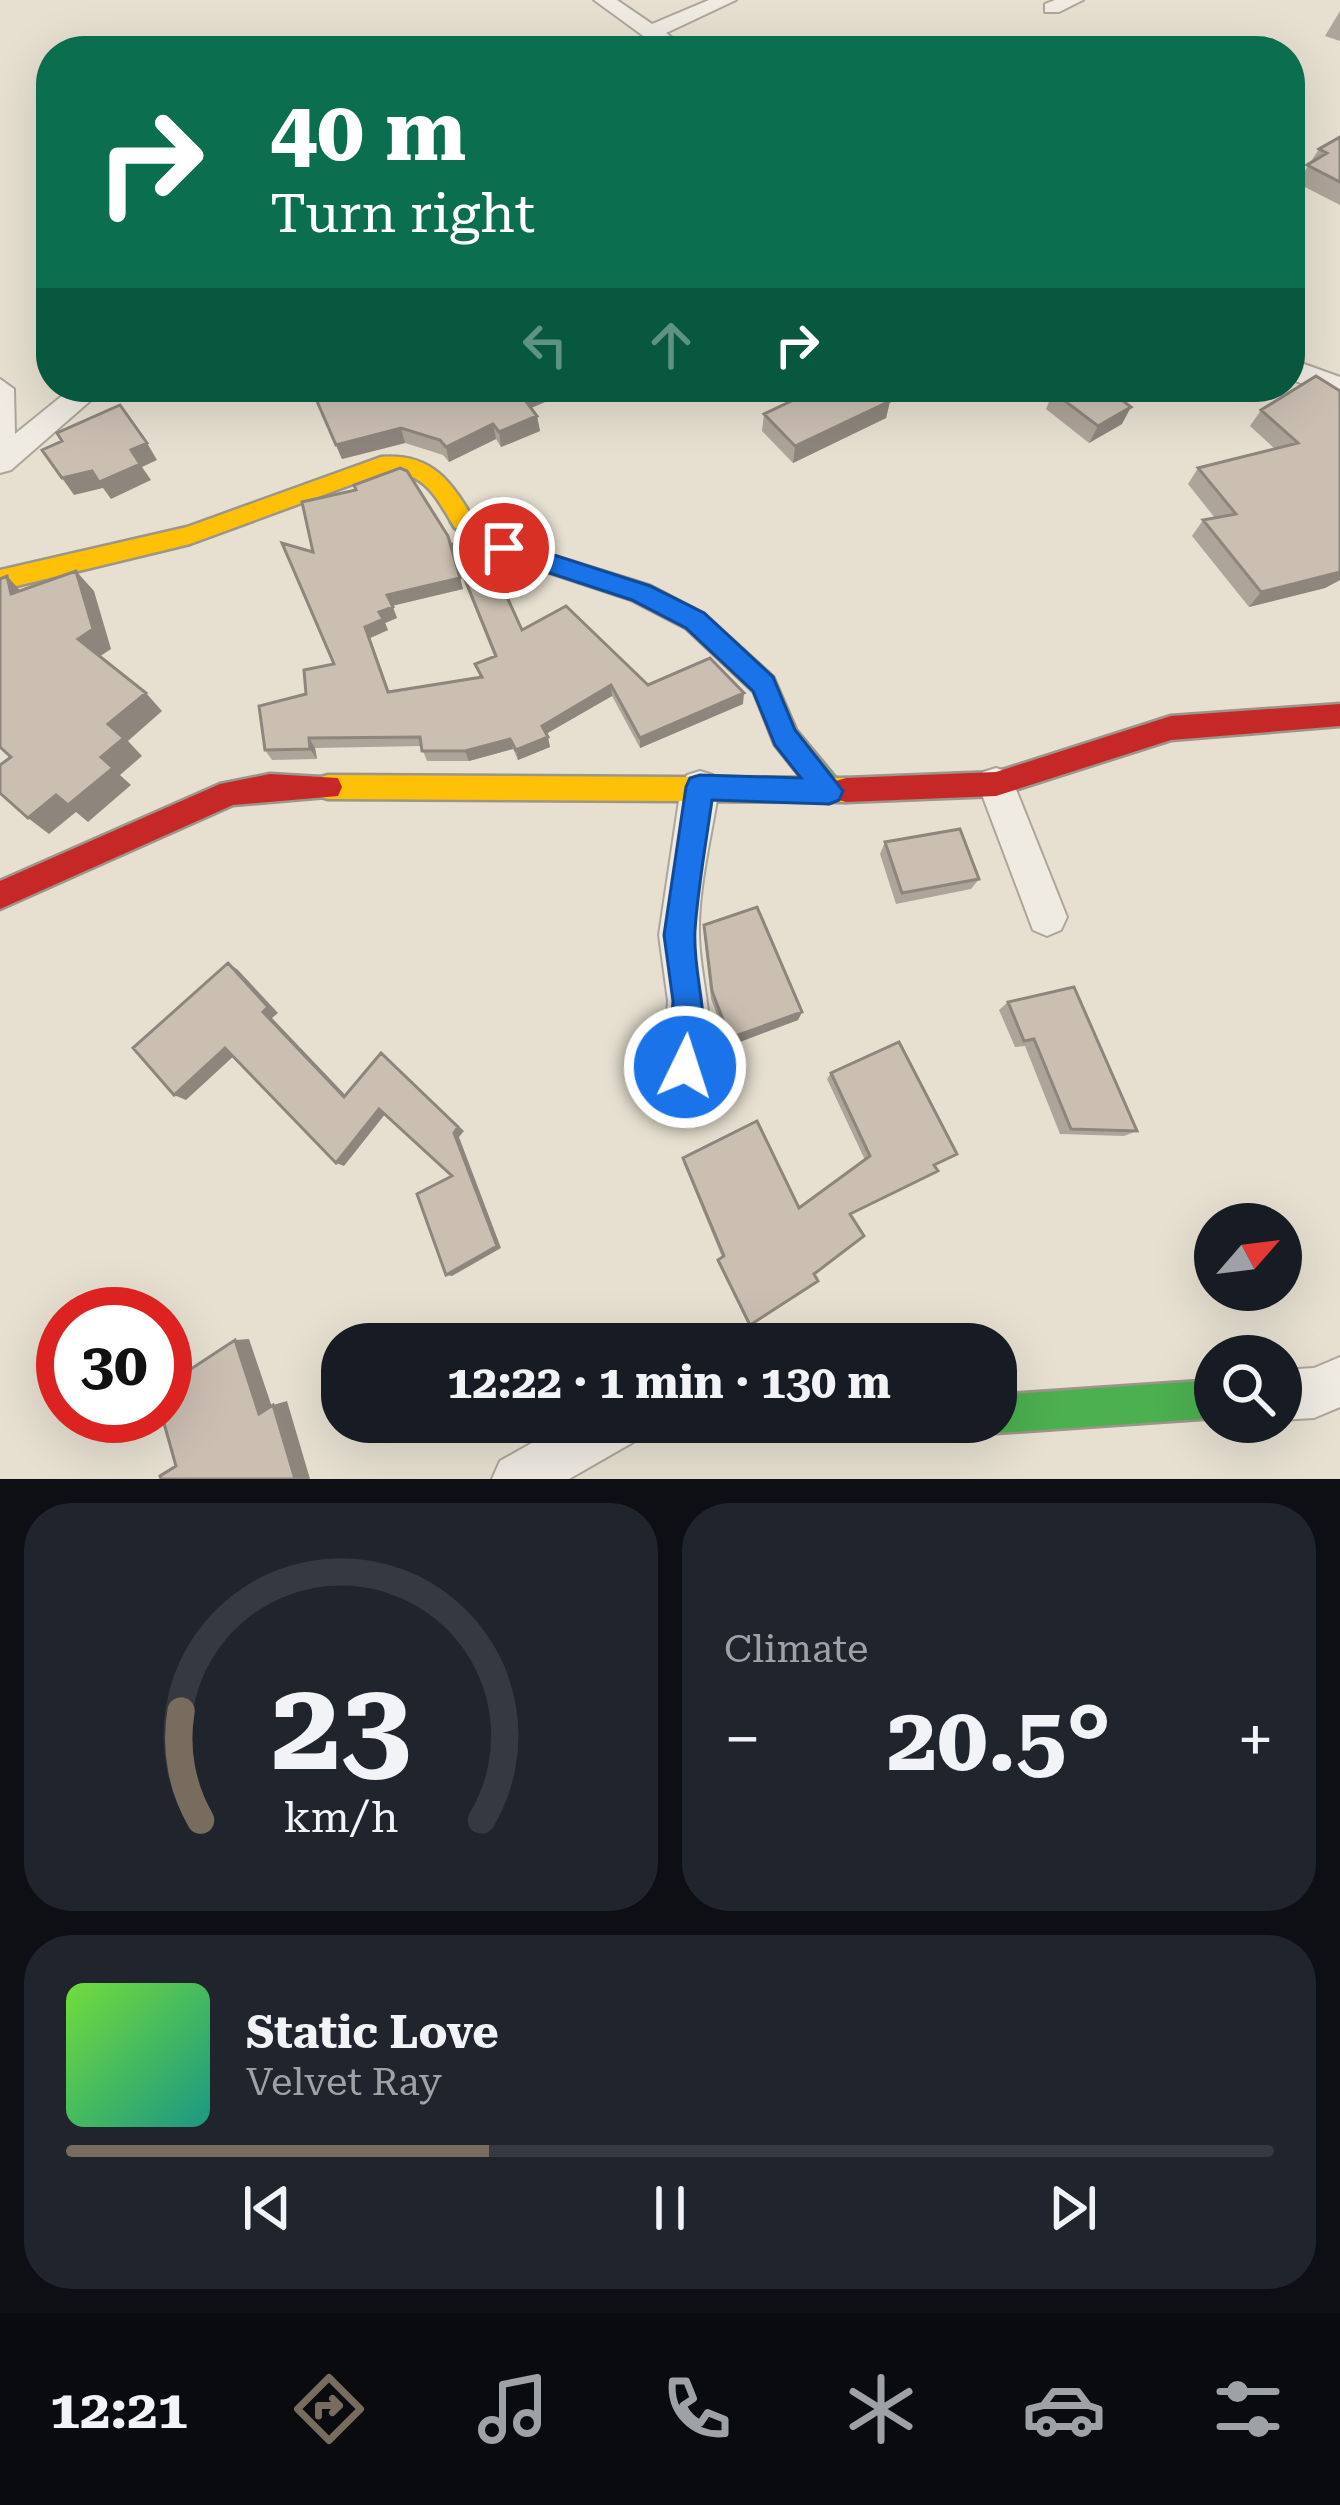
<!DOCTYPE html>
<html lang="en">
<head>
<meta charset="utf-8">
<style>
  body { margin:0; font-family:"Roboto Serif",serif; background:#20242c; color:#f1f3f6; height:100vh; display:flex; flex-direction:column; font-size:45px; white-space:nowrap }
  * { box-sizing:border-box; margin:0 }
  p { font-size:39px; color:#9ea1a6 }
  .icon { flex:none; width:66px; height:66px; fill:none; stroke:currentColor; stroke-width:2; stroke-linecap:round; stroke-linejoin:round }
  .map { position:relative; height:1479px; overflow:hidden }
  .sheet { display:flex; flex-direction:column; gap:24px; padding:24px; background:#0d0f14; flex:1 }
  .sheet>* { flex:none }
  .banner { position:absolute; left:36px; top:36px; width:1269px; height:366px; border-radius:48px; box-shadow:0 12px 48px #0002; background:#0b6e4f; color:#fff; overflow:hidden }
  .needle { width:78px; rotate:62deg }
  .fabs { position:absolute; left:1194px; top:1203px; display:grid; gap:24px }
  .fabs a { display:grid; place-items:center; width:108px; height:108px; border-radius:50%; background:#171b24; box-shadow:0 12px 48px #0002; font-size:60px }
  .speed { position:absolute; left:36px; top:1287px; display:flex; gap:24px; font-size:60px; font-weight:700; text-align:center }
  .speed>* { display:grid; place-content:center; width:156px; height:156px; border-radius:50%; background:#171b24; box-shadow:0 12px 48px #0002; line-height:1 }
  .speed .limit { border:18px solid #d22; background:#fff; color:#111 }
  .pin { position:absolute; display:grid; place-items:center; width:102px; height:102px; color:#fff; margin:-51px; border:6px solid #fff; border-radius:50%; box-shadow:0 3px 12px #0007 }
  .me { position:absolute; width:132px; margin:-66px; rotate:4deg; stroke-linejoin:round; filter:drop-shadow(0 0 9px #0008) }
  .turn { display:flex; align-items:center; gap:42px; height:252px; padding:0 36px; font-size:54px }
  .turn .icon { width:156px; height:156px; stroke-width:2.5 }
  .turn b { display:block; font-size:84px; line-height:102px }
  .lanes { display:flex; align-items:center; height:114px; padding:0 36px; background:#0003; justify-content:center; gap:60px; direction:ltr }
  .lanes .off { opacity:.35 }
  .big { font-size:90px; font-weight:700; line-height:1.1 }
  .sheet .card { flex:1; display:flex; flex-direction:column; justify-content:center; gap:18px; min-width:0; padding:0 42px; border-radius:48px; background:#20242c }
  .sheet .dial { align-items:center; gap:0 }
  .dial svg { height:312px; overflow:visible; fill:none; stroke:#363941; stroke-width:7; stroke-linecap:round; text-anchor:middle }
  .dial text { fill:#f1f3f6; stroke:none }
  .song { display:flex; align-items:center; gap:36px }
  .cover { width:144px; height:144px; border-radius:18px; background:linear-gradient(135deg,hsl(100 70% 55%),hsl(170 70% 35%)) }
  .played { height:12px; border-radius:6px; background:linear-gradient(90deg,#786c5e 35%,#363941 35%) }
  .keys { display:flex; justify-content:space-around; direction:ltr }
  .heat { display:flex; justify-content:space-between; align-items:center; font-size:66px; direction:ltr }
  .sheet .tiles { flex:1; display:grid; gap:24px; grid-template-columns:1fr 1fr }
  .card:last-child { grid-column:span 2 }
  .trip { position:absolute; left:321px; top:1323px; width:696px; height:120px; border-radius:48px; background:#171b24; box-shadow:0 12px 48px #0002; font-weight:700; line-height:120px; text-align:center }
  .tabs { display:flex; height:192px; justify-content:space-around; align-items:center; background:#090b0e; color:#9ea1a6 }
  .tabs .icon { width:84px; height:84px }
  .tabs .selected { color:#786c5e }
  .tabs b { font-size:54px; color:#f1f3f6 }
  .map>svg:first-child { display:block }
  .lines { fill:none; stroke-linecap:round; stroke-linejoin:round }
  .street-casing { stroke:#ada599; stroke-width:4 }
  .fast-casing { stroke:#9c958a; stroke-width:5 }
  .slow-casing { stroke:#9c958a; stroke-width:5 }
  .jam-casing { stroke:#9c958a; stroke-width:5 }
  .street { fill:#efebe3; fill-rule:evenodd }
  .fast { fill:#4caf50; fill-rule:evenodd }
  .slow { fill:#ffc107; fill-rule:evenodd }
  .jam { fill:#c62828; fill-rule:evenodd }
  .wall { fill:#afa499 }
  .shaded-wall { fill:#8e867d }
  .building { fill:#cbbfb2; stroke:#8e867d; stroke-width:3 }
  .route { fill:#1a73e8; stroke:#114b97; stroke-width:3 }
</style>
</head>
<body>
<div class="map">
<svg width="1340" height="1479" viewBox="0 0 1340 1479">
  <rect width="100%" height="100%" fill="#e7e0d1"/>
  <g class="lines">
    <g class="street-casing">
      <path id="street" d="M594 0H617L652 24 709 0H736L666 33 689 51H664Z
        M1055 0H1083L1059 12H1045V4Z
        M1290 359 1340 377V398L1290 379Z
        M0 379 14 389 15 434 73 387H106L11 470 0 473Z
        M303 387H331L332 389 318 399 308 396Z
        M996 768 1009 772 1067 917 1061 930 1047 936 1033 930 978 784 983 772Z
        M700 771 713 775 719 787C712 835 698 887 699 935 700 985 721 1033 700 1082L685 1089 670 1082 663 1067 668 1001 659 935 681 787 687 775Z
        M1340 1357V1407L1314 1418 1281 1420V1370L1314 1368Z
        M569 1422H644L637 1440 569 1479H492L500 1461Z"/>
    </g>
    <g class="fast-casing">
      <path id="fast" d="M463 513 512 543 650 586 704 614 773 677 796 730 839 782 843 791 839 800 829 803 819 800 775 745 754 692 686 628 632 600 496 555 455 528 451 522Z
        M1215 1380V1418L996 1433 980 1422H996V1395Z"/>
    </g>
    <g class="slow-casing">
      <path id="slow" d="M381 457C432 453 451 481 475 522L471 528H455C436 497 424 469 383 473L190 544 0 590V570L187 527Z
        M328 775 846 778 856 781 860 790 856 799 846 802 328 799 318 796 314 787 318 778Z"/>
    </g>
    <g class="jam-casing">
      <path id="jam" d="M1340 704V726L1171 740 996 796 846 802 836 799 832 790 836 781 846 778 996 772 1171 716Z
        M270 774 338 778 342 787 338 796 233 805 0 909V881L220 784Z"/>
    </g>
    <use href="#street" class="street"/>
    <use href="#fast" class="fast"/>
    <use href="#slow" class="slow"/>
    <use href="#jam" class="jam"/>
  </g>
  <path class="wall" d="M1340 11V41L1325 36Z
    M1340 137V205L1297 183 1319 149Z
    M328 387H568V392L531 408 537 416 540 431 501 447 496 439 449 462 443 455 405 443 342 459 313 392Z
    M1340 391V580L1325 588 1249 607 1192 536 1203 520 1215 518 1188 484 1198 468 1275 449 1250 426 1261 410Z
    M1053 392 1122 424 1089 443 1046 409Z
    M890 401 886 418 793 463 762 431 764 414Z
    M448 536 463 589 392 606 397 618 385 623 388 630 370 638 389 691 480 677 475 664 494 656 454 556 522 630 648 685 743 704 640 748 612 696 546 734 550 747 518 760 513 749 469 761H427L421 746 315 748 317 759 272 760 265 750 306 694 334 664 313 552Z
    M885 842 979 879 971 889 896 904 880 854Z
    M704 925 802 1012 798 1020 729 1046 711 999 704 935Z
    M1008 1002 1137 1131 1124 1136 1060 1134 1025 1046 1015 1047 999 1010Z
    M831 1073 934 1165 850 1214 750 1325 748 1324 717 1261 722 1257 683 1162V1158L799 1207 865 1160 827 1079Z"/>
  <path class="shaded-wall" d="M145 387H175L151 397Z
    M543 387H568V392L524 411 522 396Z
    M890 401 886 418 793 463 795 446Z
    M1131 407 1122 424 1089 443 1098 426Z
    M537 416 540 431 501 447 499 432Z
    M493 424 496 439 449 462 446 447Z
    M401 428 405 443 342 459 336 445Z
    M147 443 157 460 142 467 151 480 111 499 103 488 74 495 62 478Z
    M76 571 94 591 111 649 96 659 78 639Z
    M1340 572V580L1325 588 1249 607 1261 592Z
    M7 576 26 597 11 594Z
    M460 578 463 589 391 606 387 595Z
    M393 607 397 618 385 623 388 630 370 638 393 702 365 627 379 612Z
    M611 685 612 696 544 735 542 726Z
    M146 693 162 711 128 741 142 756 120 775 131 785 88 822 76 812 49 834 28 818 101 757 108 724Z
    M744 693 743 704 640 748V738Z
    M548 737 550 747 518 760 516 750Z
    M309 738 315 748 317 759 310 749Z
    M510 739 513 749 469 761 465 751Z
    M228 963 238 970 278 1013 272 1018 352 1102 344 1097 263 1012Z
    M802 1012 798 1020 729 1046 730 1038Z
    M225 1048 236 1054 186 1100 174 1095Z
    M381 1053 464 1131 459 1137 501 1248 452 1276 446 1275 497 1246Z
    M379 1109 386 1113 344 1166 336 1163Z
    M249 1339 273 1410 259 1414 235 1340Z
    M287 1401 310 1479H295L273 1405Z"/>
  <path class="building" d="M1340 137V182L1307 165 1327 153 1319 149Z
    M1316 376 1340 391V572L1261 592 1203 520 1236 514 1198 468 1298 443 1261 410Z
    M328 387H543L522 396 537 416 499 432 493 424 446 447 440 440 401 428 336 445 313 392Z
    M821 387H875L890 401 795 446 764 414Z
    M1062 387H1105L1131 407 1098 426 1053 392Z
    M120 405 147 443 131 450 140 464 99 482 92 471 62 478 42 450 62 441 57 433Z
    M400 468 407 471 448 536 460 578 387 595 393 607 379 612 383 619 365 627 388 692 482 677 475 664 496 656 451 545 463 539 488 555 522 630 566 606 648 685 710 658 744 693 640 738 611 685 542 726 548 737 516 750 510 739 465 751H422L420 737 309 738 310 749 265 750 259 706 306 694 304 670 334 664 282 543 313 552 302 502 356 490 354 485Z
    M76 571 93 629 78 639 146 693 108 724 124 738 101 757 113 768 68 805 56 795 28 818 0 793V765L11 757 0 747V579L7 576 11 594Z
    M960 829 979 879 902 893 885 842Z
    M757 907 802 1012 730 1038 712 991 704 925Z
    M228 963 268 1007 263 1012 344 1097 381 1053 458 1127 454 1133 497 1246 446 1275 417 1194 452 1176 379 1109 336 1163 225 1048 174 1095 133 1048Z
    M1074 987 1137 1131 1071 1129 1034 1039 1024 1041 1008 1002Z
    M899 1042 957 1154 934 1165 938 1171 850 1214 864 1236 814 1274 818 1281 750 1325 718 1260 724 1256 683 1158 757 1121 799 1208 870 1156 831 1073Z
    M235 1340 259 1414 273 1405 295 1479H161L160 1476 176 1466 162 1416H165V1386Z"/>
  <path class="route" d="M504 539 650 586 704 613 773 677 795 730 843 791 839 800 829 804 712 800C706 843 698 887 695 930 692 979 716 1030 696 1078L685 1083 673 1078 668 1067 673 1001 664 935 686 787 690 778 700 775 801 778 775 745 753 691 686 628 632 600 495 555V542Z"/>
</svg>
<div class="fabs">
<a><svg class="needle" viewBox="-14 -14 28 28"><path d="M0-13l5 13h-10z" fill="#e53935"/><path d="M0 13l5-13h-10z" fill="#9ea1a6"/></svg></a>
<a><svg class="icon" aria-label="search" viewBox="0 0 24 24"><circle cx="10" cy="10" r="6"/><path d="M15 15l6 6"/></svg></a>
</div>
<div class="speed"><div class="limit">30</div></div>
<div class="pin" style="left:504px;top:548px;background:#d93025"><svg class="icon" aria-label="arrive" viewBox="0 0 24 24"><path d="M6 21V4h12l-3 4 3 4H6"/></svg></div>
<svg class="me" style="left:685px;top:1067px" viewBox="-20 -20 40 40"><circle r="17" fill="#1a73e8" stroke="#fff" stroke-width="3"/><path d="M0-11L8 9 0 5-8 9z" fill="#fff"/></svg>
<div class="trip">12:22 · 1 min · 130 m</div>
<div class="banner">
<div class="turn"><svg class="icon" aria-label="right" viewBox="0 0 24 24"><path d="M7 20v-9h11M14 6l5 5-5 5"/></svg><div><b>40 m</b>Turn right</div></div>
<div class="lanes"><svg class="icon off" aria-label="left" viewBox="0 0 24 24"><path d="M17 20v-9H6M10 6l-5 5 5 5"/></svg><svg class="icon off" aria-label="ahead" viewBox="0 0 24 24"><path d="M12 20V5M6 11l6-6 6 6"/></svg><svg class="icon" aria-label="right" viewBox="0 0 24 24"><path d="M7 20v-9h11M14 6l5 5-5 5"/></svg></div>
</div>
</div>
<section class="sheet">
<div class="tiles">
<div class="card dial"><svg viewBox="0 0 100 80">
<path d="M14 69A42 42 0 1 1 86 69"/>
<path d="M14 69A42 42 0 0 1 9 41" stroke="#786c5e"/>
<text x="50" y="56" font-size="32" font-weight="700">23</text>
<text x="50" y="72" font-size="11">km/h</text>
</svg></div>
<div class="card"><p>Climate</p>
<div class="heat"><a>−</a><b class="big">20.5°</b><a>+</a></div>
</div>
<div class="card">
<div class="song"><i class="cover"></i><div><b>Static Love</b><p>Velvet Ray</p></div></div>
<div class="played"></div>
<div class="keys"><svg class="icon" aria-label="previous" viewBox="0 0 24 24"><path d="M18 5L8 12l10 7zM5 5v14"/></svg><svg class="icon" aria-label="pause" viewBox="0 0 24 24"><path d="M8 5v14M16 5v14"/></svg><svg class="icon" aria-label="next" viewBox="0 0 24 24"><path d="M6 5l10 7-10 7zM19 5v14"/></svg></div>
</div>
</div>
</section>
<nav class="tabs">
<b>12:21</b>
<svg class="icon selected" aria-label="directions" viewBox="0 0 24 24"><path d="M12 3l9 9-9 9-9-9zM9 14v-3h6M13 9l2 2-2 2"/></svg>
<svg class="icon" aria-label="music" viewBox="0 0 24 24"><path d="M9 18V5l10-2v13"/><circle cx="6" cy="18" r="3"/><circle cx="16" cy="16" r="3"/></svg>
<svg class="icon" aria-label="phone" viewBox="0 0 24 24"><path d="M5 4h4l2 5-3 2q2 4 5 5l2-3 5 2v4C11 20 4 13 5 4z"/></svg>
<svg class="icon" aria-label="climate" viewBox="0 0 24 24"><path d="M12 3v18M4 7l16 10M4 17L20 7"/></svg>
<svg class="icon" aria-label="car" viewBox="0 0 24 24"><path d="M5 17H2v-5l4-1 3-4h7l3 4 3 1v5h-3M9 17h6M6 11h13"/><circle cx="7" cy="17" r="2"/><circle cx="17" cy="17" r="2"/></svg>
<svg class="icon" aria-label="filters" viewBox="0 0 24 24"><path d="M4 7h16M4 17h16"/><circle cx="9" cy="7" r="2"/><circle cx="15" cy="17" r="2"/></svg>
</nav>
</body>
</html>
